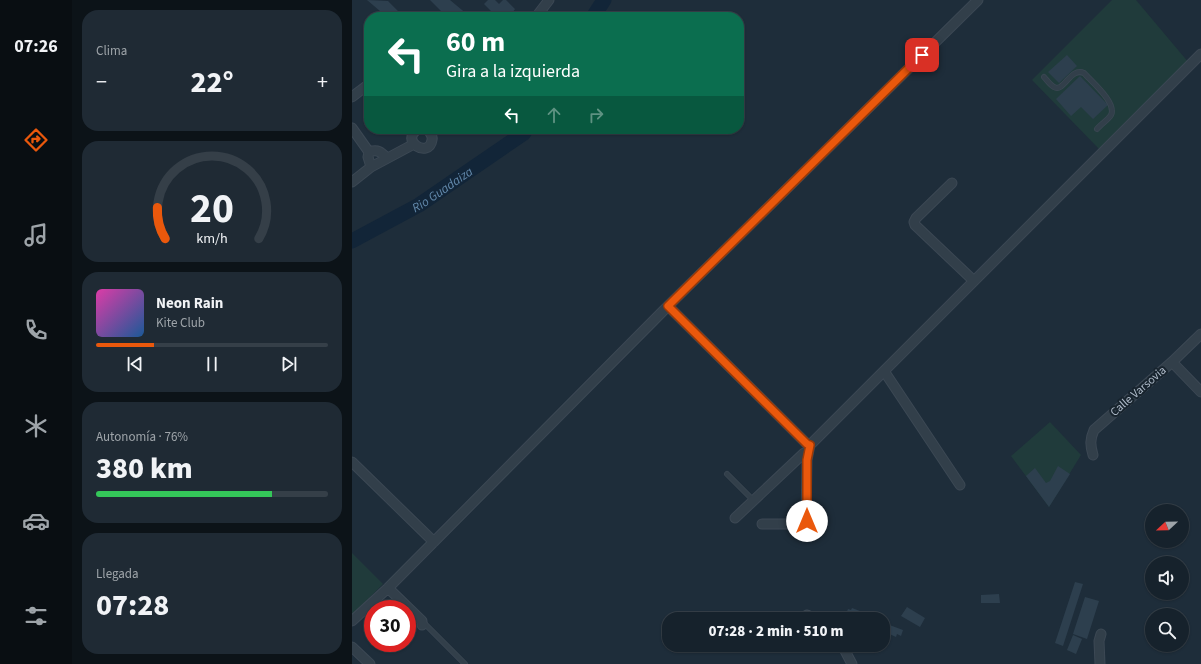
<!DOCTYPE html>
<html lang="es">
<head>
<meta charset="utf-8">
<style>
  body { margin:0; font-family:"Source Sans 3",sans-serif; background:#1f2a34; color:#f1f3f6; height:100vh; display:flex; flex-direction:column; font-size:15px; white-space:nowrap }
  * { box-sizing:border-box; margin:0 }
  p { font-size:13px; color:#9ea4a9 }
  .icon { flex:none; width:22px; height:22px; fill:none; stroke:currentColor; stroke-width:2; stroke-linecap:round; stroke-linejoin:round }
  .map { position:relative; flex:1; overflow:hidden }
  .side { display:flex; flex-direction:column; gap:10px; padding:10px; background:#0c1318; width:280px }
  .side>* { flex:none }
  .guide { position:absolute; left:12px; top:12px; width:380px; height:122px; border-radius:16px; box-shadow:0 1px 3px #0004,0 0 0 1px #353f48; background:#0b6e4f; color:#fff; overflow:hidden }
  .needle { width:26px; rotate:248deg }
  .buttons { position:absolute; left:793px; top:504px; display:grid; gap:8px }
  .buttons a { display:grid; place-items:center; width:44px; height:44px; border-radius:50%; background:#16222c; box-shadow:0 1px 3px #0004,0 0 0 1px #353f48; font-size:20px }
  .speed { position:absolute; left:12px; top:600px; display:flex; gap:8px; font-size:20px; font-weight:700; text-align:center }
  .speed>* { display:grid; place-content:center; width:52px; height:52px; border-radius:50%; background:#16222c; box-shadow:0 1px 3px #0004,0 0 0 1px #353f48; line-height:1 }
  .speed .limit { border:6px solid #d22; background:#fff; color:#111 }
  .pin { position:absolute; display:grid; place-items:center; width:34px; height:34px; color:#fff; margin:-17px; border-radius:8px; box-shadow:0 2px 6px #0006 }
  .me { position:absolute; width:44px; margin:-22px; rotate:0deg; stroke-linejoin:round; filter:drop-shadow(0 0 3px #0008) }
  .turn { display:flex; align-items:center; gap:14px; height:84px; padding:0 16px; font-size:18px }
  .turn .icon { width:52px; height:52px; stroke-width:2.5 }
  .turn b { display:block; font-size:28px; line-height:34px }
  .lanes { display:flex; align-items:center; height:38px; padding:0 16px; background:#0003; justify-content:center; gap:20px; direction:ltr }
  .lanes .off { opacity:.35 }
  .big { font-size:30px; font-weight:800; line-height:1.1 }
  .side .card { flex:1; display:flex; flex-direction:column; justify-content:center; gap:6px; min-width:0; padding:0 14px; border-radius:16px; background:#1f2a34 }
  .side .dial { align-items:center; gap:0 }
  .dial svg { height:104px; overflow:visible; fill:none; stroke:#353f48; stroke-width:7; stroke-linecap:round; text-anchor:middle }
  .dial text { fill:#f1f3f6; stroke:none }
  .song { display:flex; align-items:center; gap:12px }
  .cover { width:48px; height:48px; border-radius:6px; background:linear-gradient(135deg,hsl(320 70% 55%),hsl(210 70% 35%)) }
  .played { height:4px; border-radius:2px; background:linear-gradient(90deg,#ea580c 25%,#353f48 25%) }
  .keys { display:flex; justify-content:space-around; direction:ltr }
  .heat { display:flex; justify-content:space-between; align-items:center; font-size:22px; direction:ltr }
  .charge { height:6px; border-radius:3px; background:linear-gradient(90deg,#34c759 76%,#353f48 0) }
  .trip { position:absolute; left:310px; top:612px; width:228px; height:40px; border-radius:16px; background:#16222c; box-shadow:0 1px 3px #0004,0 0 0 1px #353f48; font-weight:800; line-height:40px; text-align:center }
  main { display:flex; flex:1; min-height:0 }
  .tab-bar { display:flex; flex-direction:column; width:72px; justify-content:space-around; align-items:center; background:#090e12; color:#9ea4a9 }
  .tab-bar .icon { width:28px; height:28px }
  .tab-bar .current { color:#ea580c }
  .tab-bar b { font-size:18px; color:#f1f3f6 }
  .map>svg:first-child { display:block }
  .green { fill:#203b3b }
  .lines { fill:none; stroke-linecap:round; stroke-linejoin:round }
  .river { stroke:#122538; stroke-width:15 }
  .building { fill:#2d3f4e }
  .lane-casing { stroke:#3c4854; stroke-width:6 }
  .street-casing { stroke:#3c4854; stroke-width:11 }
  .lane { stroke:#323f4a; stroke-width:4.5 }
  .street { stroke:#323f4a; stroke-width:9 }
  .route-casing { stroke:#983908; stroke-width:10 }
  .route { stroke:#ea580c; stroke-width:7 }
  .labels { text-anchor:middle; stroke-width:4; stroke-linejoin:round; paint-order:stroke }
  .street-label { font-size:12px; fill:#adb9c7; stroke:#18242e }
  .water-label { font-size:13px; font-style:italic; fill:#6288aa; stroke:#18242e }
</style>
</head>
<body>
<main>
<nav class="tab-bar">
<b>07:26</b>
<svg class="icon current" aria-label="directions" viewBox="0 0 24 24"><path d="M12 3l9 9-9 9-9-9zM9 14v-3h6M13 9l2 2-2 2"/></svg>
<svg class="icon" aria-label="music" viewBox="0 0 24 24"><path d="M9 18V5l10-2v13"/><circle cx="6" cy="18" r="3"/><circle cx="16" cy="16" r="3"/></svg>
<svg class="icon" aria-label="phone" viewBox="0 0 24 24"><path d="M5 4h4l2 5-3 2q2 4 5 5l2-3 5 2v4C11 20 4 13 5 4z"/></svg>
<svg class="icon" aria-label="climate" viewBox="0 0 24 24"><path d="M12 3v18M4 7l16 10M4 17L20 7"/></svg>
<svg class="icon" aria-label="car" viewBox="0 0 24 24"><path d="M5 17H2v-5l4-1 3-4h7l3 4 3 1v5h-3M9 17h6M6 11h13"/><circle cx="7" cy="17" r="2"/><circle cx="17" cy="17" r="2"/></svg>
<svg class="icon" aria-label="filters" viewBox="0 0 24 24"><path d="M4 7h16M4 17h16"/><circle cx="9" cy="7" r="2"/><circle cx="15" cy="17" r="2"/></svg>
</nav>
<section class="side">
<div class="card"><p>Clima</p>
<div class="heat"><a>−</a><b class="big">22°</b><a>+</a></div>
</div>
<div class="card dial"><svg viewBox="0 0 100 80">
<path d="M14 69A42 42 0 1 1 86 69"/>
<path d="M14 69A42 42 0 0 1 8 45" stroke="#ea580c"/>
<text x="50" y="56" font-size="32" font-weight="700">20</text>
<text x="50" y="72" font-size="11">km/h</text>
</svg></div>
<div class="card">
<div class="song"><i class="cover"></i><div><b>Neon Rain</b><p>Kite Club</p></div></div>
<div class="played"></div>
<div class="keys"><svg class="icon" aria-label="previous" viewBox="0 0 24 24"><path d="M18 5L8 12l10 7zM5 5v14"/></svg><svg class="icon" aria-label="pause" viewBox="0 0 24 24"><path d="M8 5v14M16 5v14"/></svg><svg class="icon" aria-label="next" viewBox="0 0 24 24"><path d="M6 5l10 7-10 7zM19 5v14"/></svg></div>
</div>
<div class="card"><p>Autonomía · 76%</p><b class="big">380 km</b><div class="charge"></div></div>
<div class="card"><p>Llegada</p><b class="big">07:28</b></div>
</section>
<div class="map">
<svg width="849" height="664" viewBox="0 0 849 664">
  <rect width="100%" height="100%" fill="#1e2d3a"/>
  <path class="green" d="M760 0H784L837 63 748 150 680 80Z
    M698 422 729 455 697 507 659 456Z
    M0 553 31 584 0 615Z"/>
  <g class="lines">
    <g class="river">
      <path d="M241 17 252 0"/>
      <path id="s1" d="M0 241 67 205 172 133 174 129"/>
    </g>
  </g>
  <path class="building" d="M15 0 36 1 47 12 42 17H35Z
    M78 0H98L116 15 114 17H95Z
    M136 0H143L147 4 151 0H154L163 9 161 12 166 17H145L132 4Z
    M715 55 725 66 707 83 696 72Z
    M728 76 756 105 741 119 729 107 719 116 704 99Z
    M706 466 718 474 697 507 674 476 683 468 694 483 698 481Z
    M723 582 731 584 711 646 703 643Z
    M647 594 648 603H629V595Z
    M733 597 747 601 735 639 721 634Z
    M555 607 573 618 568 627 549 616Z
    M500 608 513 613 511 619H492L496 609 499 610Z
    M520 614 534 619 532 623 551 630 549 636 545 634 544 637 531 631V619H518Z
    M721 635 730 639 724 654 715 650Z"/>
  <g class="lines">
    <g class="lane-casing">
      <path id="lane" d="M692 77C695 80 698 85 702 87 712 93 718 67 732 73 740 82 765 103 759 115 756 120 749 124 745 129
        M375 474 402 501
        M71 622 113 664"/>
    </g>
    <g class="street-casing">
      <path id="street" d="M184 17 197 0
        M0 97 17 84
        M0 128 17 152
        M66 129C47 141 77 159 80 140 81 135 78 132 75 129
        M19 167 16 157 17 152C26 149 29 152 35 158
        M0 182 19 167 62 144
        M600 183 564 218 562 222 563 225 622 281
        M316 306 454 443 459 444 849 54
        M820 362 849 392
        M532 371 608 485
        M741 455C738 445 738 439 742 430L820 362 849 334
        M0 462 82 542
        M383 518 452 453 456 452
        M410 524H449L454 522 455 460 458 445
        M36 588 70 621V625
        M455 615 463 619
        M0 621 36 588 316 306 626 0
        M490 645 500 664
        M0 647 18 664
        M748 664 747 641 749 634"/>
    </g>
    <use href="#lane" class="lane"/>
    <use href="#street" class="street"/>
  </g>
  <g class="lines">
    <g class="route-casing">
      <path id="route" d="M455 521V460L458 445 455 444 316 306 570 55"/>
    </g>
    <use href="#route" class="route"/>
  </g>
  <g class="labels">
    <g class="street-label">
      <text transform="translate(786 391) rotate(-41)" y="4">Calle Varsovia</text>
    </g>
    <g class="water-label">
      <text dy="5" stroke="none"><textPath href="#s1" startOffset="104">Rio Guadaiza</textPath></text>
    </g>
  </g>
</svg>
<div class="buttons">
<a><svg class="needle" viewBox="-14 -14 28 28"><path d="M0-13l5 13h-10z" fill="#e53935"/><path d="M0 13l5-13h-10z" fill="#9ea4a9"/></svg></a>
<a><svg class="icon" aria-label="sound" viewBox="0 0 24 24"><path d="M4 9h4l5-4v14l-5-4H4zM17 9q2 3 0 6"/></svg></a>
<a><svg class="icon" aria-label="search" viewBox="0 0 24 24"><circle cx="10" cy="10" r="6"/><path d="M15 15l6 6"/></svg></a>
</div>
<div class="speed"><div class="limit">30</div></div>
<div class="pin" style="left:570px;top:55px;background:#d93025"><svg class="icon" aria-label="arrive" viewBox="0 0 24 24"><path d="M6 21V4h12l-3 4 3 4H6"/></svg></div>
<svg class="me" style="left:455px;top:521px" viewBox="-20 -20 40 40"><circle r="19" fill="#fff"/><path d="M0-13L10 11 0 6-10 11z" fill="#ea580c"/></svg>
<div class="trip">07:28 · 2 min · 510 m</div>
<div class="guide">
<div class="turn"><svg class="icon" aria-label="left" viewBox="0 0 24 24"><path d="M17 20v-9H6M10 6l-5 5 5 5"/></svg><div><b>60 m</b>Gira a la izquierda</div></div>
<div class="lanes"><svg class="icon" aria-label="left" viewBox="0 0 24 24"><path d="M17 20v-9H6M10 6l-5 5 5 5"/></svg><svg class="icon off" aria-label="ahead" viewBox="0 0 24 24"><path d="M12 20V5M6 11l6-6 6 6"/></svg><svg class="icon off" aria-label="right" viewBox="0 0 24 24"><path d="M7 20v-9h11M14 6l5 5-5 5"/></svg></div>
</div>
</div>
</main>
</body>
</html>
